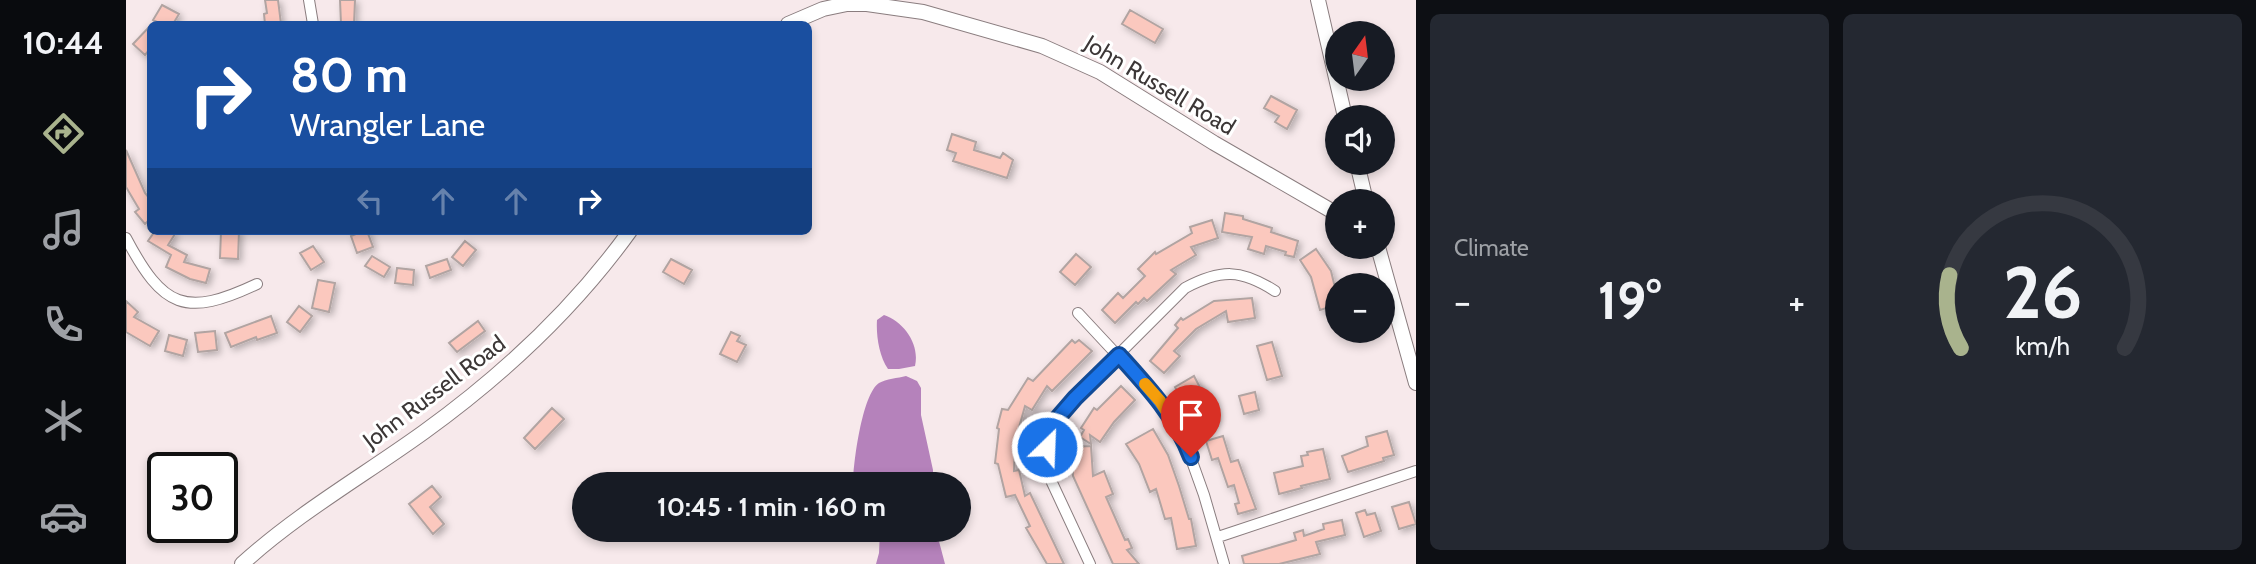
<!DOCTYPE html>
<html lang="en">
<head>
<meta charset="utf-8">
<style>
  body { margin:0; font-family:Cabin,sans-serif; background:#242831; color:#f1f3f6; height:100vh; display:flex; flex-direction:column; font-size:26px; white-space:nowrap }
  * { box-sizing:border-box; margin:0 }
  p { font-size:23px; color:#9ea1a6 }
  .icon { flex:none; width:38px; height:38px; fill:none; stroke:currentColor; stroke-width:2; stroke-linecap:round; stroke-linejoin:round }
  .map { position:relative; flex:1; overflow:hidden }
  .details { display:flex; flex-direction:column; gap:14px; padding:14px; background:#0d0f14; width:840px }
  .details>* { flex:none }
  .guide { position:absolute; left:21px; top:21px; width:665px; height:214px; border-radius:10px; box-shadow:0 4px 10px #0003; background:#1a4fa0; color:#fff; overflow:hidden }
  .needle { width:46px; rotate:14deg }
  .tools { position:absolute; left:1199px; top:21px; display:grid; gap:14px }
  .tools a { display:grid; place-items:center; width:70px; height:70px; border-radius:50%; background:#171b24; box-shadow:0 4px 10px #0003; font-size:35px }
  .speed { position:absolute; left:21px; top:452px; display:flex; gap:14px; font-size:35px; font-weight:700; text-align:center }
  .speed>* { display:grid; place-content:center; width:91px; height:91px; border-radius:50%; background:#171b24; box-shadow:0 4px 10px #0003; line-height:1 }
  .speed .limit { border:4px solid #111; border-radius:10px; background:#fff; color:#111 }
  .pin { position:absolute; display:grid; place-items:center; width:60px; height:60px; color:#fff; margin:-72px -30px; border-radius:50% 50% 50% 0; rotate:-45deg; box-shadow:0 0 7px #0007 }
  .pin .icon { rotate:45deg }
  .me { position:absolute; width:77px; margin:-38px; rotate:24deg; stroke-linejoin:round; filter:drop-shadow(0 0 5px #0008) }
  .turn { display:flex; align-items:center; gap:24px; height:147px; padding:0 28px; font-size:32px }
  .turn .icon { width:91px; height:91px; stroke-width:2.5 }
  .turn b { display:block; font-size:49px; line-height:60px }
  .lanes { display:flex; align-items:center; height:66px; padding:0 28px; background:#0003; justify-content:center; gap:35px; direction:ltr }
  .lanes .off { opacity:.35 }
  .big { font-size:52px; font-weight:800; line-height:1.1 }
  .details .widget { flex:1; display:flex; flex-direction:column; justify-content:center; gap:10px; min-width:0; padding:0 24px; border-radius:10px; background:#242831 }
  .details .dial { align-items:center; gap:0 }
  .dial svg { height:182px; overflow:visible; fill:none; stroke:#363941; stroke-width:7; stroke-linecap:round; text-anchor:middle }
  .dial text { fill:#f1f3f6; stroke:none }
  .heat { display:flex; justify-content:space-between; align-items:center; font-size:38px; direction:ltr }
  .details .tiles { flex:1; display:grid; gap:14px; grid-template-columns:repeat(2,1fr) }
  .trip { position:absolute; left:446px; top:472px; width:399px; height:70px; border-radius:35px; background:#171b24; box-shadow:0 4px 10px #0003; font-weight:800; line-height:70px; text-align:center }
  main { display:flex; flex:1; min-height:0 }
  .tabs { display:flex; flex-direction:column; width:126px; justify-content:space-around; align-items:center; background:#090b0e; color:#9ea1a6 }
  .tabs .icon { width:49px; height:49px }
  .tabs .selected { color:#a9b38d }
  .tabs b { font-size:32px; color:#f1f3f6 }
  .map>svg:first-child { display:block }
  .water { fill:#b582bb }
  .building { fill:#fbc8be; stroke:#b1a4a2; stroke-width:2; filter:url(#shadow) }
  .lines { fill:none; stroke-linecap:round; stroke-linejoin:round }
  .street-casing { stroke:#8a7d7f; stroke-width:12 }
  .secondary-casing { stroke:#8a7d7f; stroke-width:16 }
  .street { stroke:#fff; stroke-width:10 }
  .secondary { stroke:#fff; stroke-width:14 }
  .route-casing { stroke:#114b97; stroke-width:18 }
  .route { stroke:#1a73e8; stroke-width:12 }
  .slow { stroke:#f59e0b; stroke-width:12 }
  .labels { text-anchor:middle; stroke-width:6; stroke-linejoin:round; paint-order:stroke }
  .street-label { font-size:23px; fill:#3c3737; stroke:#fff }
</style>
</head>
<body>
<main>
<nav class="tabs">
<b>10:44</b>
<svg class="icon selected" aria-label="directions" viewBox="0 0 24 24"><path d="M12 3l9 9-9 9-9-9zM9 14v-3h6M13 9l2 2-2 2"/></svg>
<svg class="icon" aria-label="music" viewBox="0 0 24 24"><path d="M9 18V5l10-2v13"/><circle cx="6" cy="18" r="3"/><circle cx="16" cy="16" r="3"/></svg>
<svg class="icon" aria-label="phone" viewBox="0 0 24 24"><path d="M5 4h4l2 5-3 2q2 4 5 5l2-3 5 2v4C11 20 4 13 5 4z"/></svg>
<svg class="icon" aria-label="climate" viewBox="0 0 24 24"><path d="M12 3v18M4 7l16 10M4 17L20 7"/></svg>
<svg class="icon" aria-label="car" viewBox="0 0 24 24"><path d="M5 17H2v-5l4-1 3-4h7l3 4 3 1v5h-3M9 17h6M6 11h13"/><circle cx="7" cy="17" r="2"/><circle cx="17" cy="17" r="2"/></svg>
</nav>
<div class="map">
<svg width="1290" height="564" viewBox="0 0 1290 564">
  <defs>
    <filter id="shadow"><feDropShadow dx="3" dy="3" stdDeviation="3.5" flood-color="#0004"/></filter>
  </defs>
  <rect width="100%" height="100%" fill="#f7e9eb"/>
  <path class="water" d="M758 315C778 322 794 344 789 366L773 369H762C753 356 750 335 751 320Z
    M780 376 791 381 795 388V415L807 470V485H727C727 465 736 394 753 383 760 379 772 378 780 376Z
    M754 530H810L819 564H750L753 553Z"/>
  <path class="building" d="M139 0H152L155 24H139L138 14 141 13Z
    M214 0H229L228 24H215Z
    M36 5 53 14 47 24H35L27 20Z
    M1004 10 1037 29 1029 43 996 24Z
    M24 26V49L19 55 7 44Z
    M1145 96 1171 110 1161 129 1149 122 1153 116 1138 108Z
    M826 134 850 142 848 150 874 158 877 153 887 160 881 178 827 161 830 153 821 150Z
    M0 150 19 193 24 199V219L19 224 9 212 13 209 0 187Z
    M1099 213 1117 216V219L1146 228 1145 232 1172 241 1168 257 1159 255 1160 252 1140 246 1138 254 1122 249 1126 237 1096 232Z
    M1086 220 1092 238 1065 247 1070 255 1045 270 1050 274 1021 301 1018 298 1012 304 1010 302 989 323 976 310 992 293 997 298 1019 276 1012 269 1029 252 1030 254 1066 233 1064 227Z
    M29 231H43L49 234 42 245 61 255 58 262 84 269 80 283 64 279 40 267 45 255 22 241Z
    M95 231H113L112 259 94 258Z
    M237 231H241L247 247 231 253 225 236Z
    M339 241 350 250 337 266 326 257Z
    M187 246 198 262 185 270 174 253Z
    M1190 249 1205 271 1211 296V305L1194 310 1185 277 1174 260Z
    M950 254 965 267 949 285 934 272Z
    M246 256 264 267 258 277 239 266Z
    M321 259 325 270 304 278 300 266Z
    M545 259 566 270 558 284 537 272Z
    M271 268 288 270 287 285 269 283Z
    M192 280 209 283 203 312 186 308Z
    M1126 298 1129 318 1102 322 1100 311 1070 329 1048 351 1054 356 1038 373 1024 361 1052 328 1049 325 1055 318 1057 320 1088 301Z
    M0 301 12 312 8 317 33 331 24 346 0 332Z
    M173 306 186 316 174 332 161 322Z
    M145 316 151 333 131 340 130 337 105 347 99 333Z
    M352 321 359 331 331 352 323 343Z
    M89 331 91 350 72 352 69 333Z
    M605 332 614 336 611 341 620 345 611 362 594 354Z
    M43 335 61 340 57 356 39 351Z
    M946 340 949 343 953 340 966 351 926 391 921 386 906 410 899 406 889 442 888 471 893 470 899 496 904 493 938 564H921L900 528 904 526 889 495 880 497 872 464 869 463 873 429 871 428 876 409 882 410 902 378 907 381Z
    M1146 342 1156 376 1141 380 1131 346Z
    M1068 376 1090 418 1073 426 1069 418 1072 416 1065 401 1059 404 1049 387Z
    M995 386 1009 400 988 422 974 442 964 435 965 444 954 437 958 430 955 428 968 408 971 410Z
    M1129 392 1133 410 1118 414 1113 396Z
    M426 408 438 419 409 449 398 438Z
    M1027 429 1042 455 1053 486 1063 519H1065L1070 546 1051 549 1045 518 1039 519 1030 489 1024 492 1013 464 1000 444Z
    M1261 431 1268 455 1257 458 1258 461 1222 472 1216 456 1242 446 1240 437Z
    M1097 436 1105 462 1112 460 1130 509 1112 514 1109 504 1113 503 1108 485 1102 487 1092 458 1086 460 1080 441Z
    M965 446 967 476 978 471 987 494 980 497 999 540 1002 539 1006 548 1001 550 1013 564H987L947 476 945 447Z
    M1197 449 1204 479 1175 486 1176 488 1153 494 1148 473 1177 466 1175 456 1182 455 1181 452Z
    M306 486 315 497 304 507 318 524 307 534 283 504Z
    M1283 502 1290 524 1273 529 1266 507Z
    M1239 510 1241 515 1249 513 1255 531 1238 537 1230 513Z
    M1216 520 1219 535 1190 542 1194 554 1153 564H1118L1116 556 1170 540 1168 533 1177 530 1178 536 1198 529 1197 524Z"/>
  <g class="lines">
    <g class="street-casing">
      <path id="street" d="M183 0 187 24
        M0 238C37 308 59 318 131 284
        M952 313 1034 401 1058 439 1078 495 1098 564
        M1092 537 1290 471
        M964 564 922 474 921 447 930 420 949 398 1059 288C1095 269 1115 269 1149 291"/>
    </g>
    <g class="secondary-casing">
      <path id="secondary" d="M1192 0 1219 117
        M662 24 697 9 721 4H741L797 12 916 46 974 72 1088 143 1211 214
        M1231 163 1240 201
        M1252 247 1290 383
        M116 564C172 513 237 476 298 432 377 375 447 310 504 231"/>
    </g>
    <use href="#street" class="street"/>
    <use href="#secondary" class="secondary"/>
  </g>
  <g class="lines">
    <g class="route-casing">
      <path id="route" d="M921 447 930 420 949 398 993 355C1022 387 1050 417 1065 457"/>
    </g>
    <use href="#route" class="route"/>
    <path class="slow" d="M1019 384 1034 401 1048 423"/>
  </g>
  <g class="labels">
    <g class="street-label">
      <text transform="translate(1034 85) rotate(31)" y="8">John Russell Road</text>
      <text transform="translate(308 392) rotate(-37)" y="8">John Russell Road</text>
    </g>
  </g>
</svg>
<div class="tools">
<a><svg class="needle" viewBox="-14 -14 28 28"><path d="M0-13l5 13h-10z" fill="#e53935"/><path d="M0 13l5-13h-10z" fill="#9ea1a6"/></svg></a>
<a><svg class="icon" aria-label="sound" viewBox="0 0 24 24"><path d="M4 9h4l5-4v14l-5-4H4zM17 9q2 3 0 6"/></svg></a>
<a>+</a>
<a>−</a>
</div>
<div class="speed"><div class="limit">30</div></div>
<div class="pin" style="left:1065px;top:457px;background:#d93025"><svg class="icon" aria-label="arrive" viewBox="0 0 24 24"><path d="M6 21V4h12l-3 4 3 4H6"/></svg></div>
<svg class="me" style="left:921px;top:447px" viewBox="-20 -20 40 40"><circle r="17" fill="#1a73e8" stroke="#fff" stroke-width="3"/><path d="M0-11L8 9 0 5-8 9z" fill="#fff"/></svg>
<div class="trip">10:45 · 1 min · 160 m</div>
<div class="guide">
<div class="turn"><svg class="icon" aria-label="right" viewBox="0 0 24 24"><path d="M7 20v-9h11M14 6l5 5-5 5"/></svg><div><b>80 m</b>Wrangler Lane</div></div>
<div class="lanes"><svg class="icon off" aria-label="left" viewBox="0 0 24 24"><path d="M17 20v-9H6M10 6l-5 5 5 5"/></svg><svg class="icon off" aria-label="ahead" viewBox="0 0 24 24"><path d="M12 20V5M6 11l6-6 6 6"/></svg><svg class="icon off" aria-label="ahead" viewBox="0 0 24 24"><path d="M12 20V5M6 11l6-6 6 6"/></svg><svg class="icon" aria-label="right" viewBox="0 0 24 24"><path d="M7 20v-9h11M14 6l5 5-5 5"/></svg></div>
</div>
</div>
<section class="details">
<div class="tiles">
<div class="widget"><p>Climate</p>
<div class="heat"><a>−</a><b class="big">19°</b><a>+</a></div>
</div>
<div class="widget dial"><svg viewBox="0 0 100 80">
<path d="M14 69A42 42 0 1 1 86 69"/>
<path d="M14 69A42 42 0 0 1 9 37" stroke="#a9b38d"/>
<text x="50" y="56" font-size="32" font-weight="700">26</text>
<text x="50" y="72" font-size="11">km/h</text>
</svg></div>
</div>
</section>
</main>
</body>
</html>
